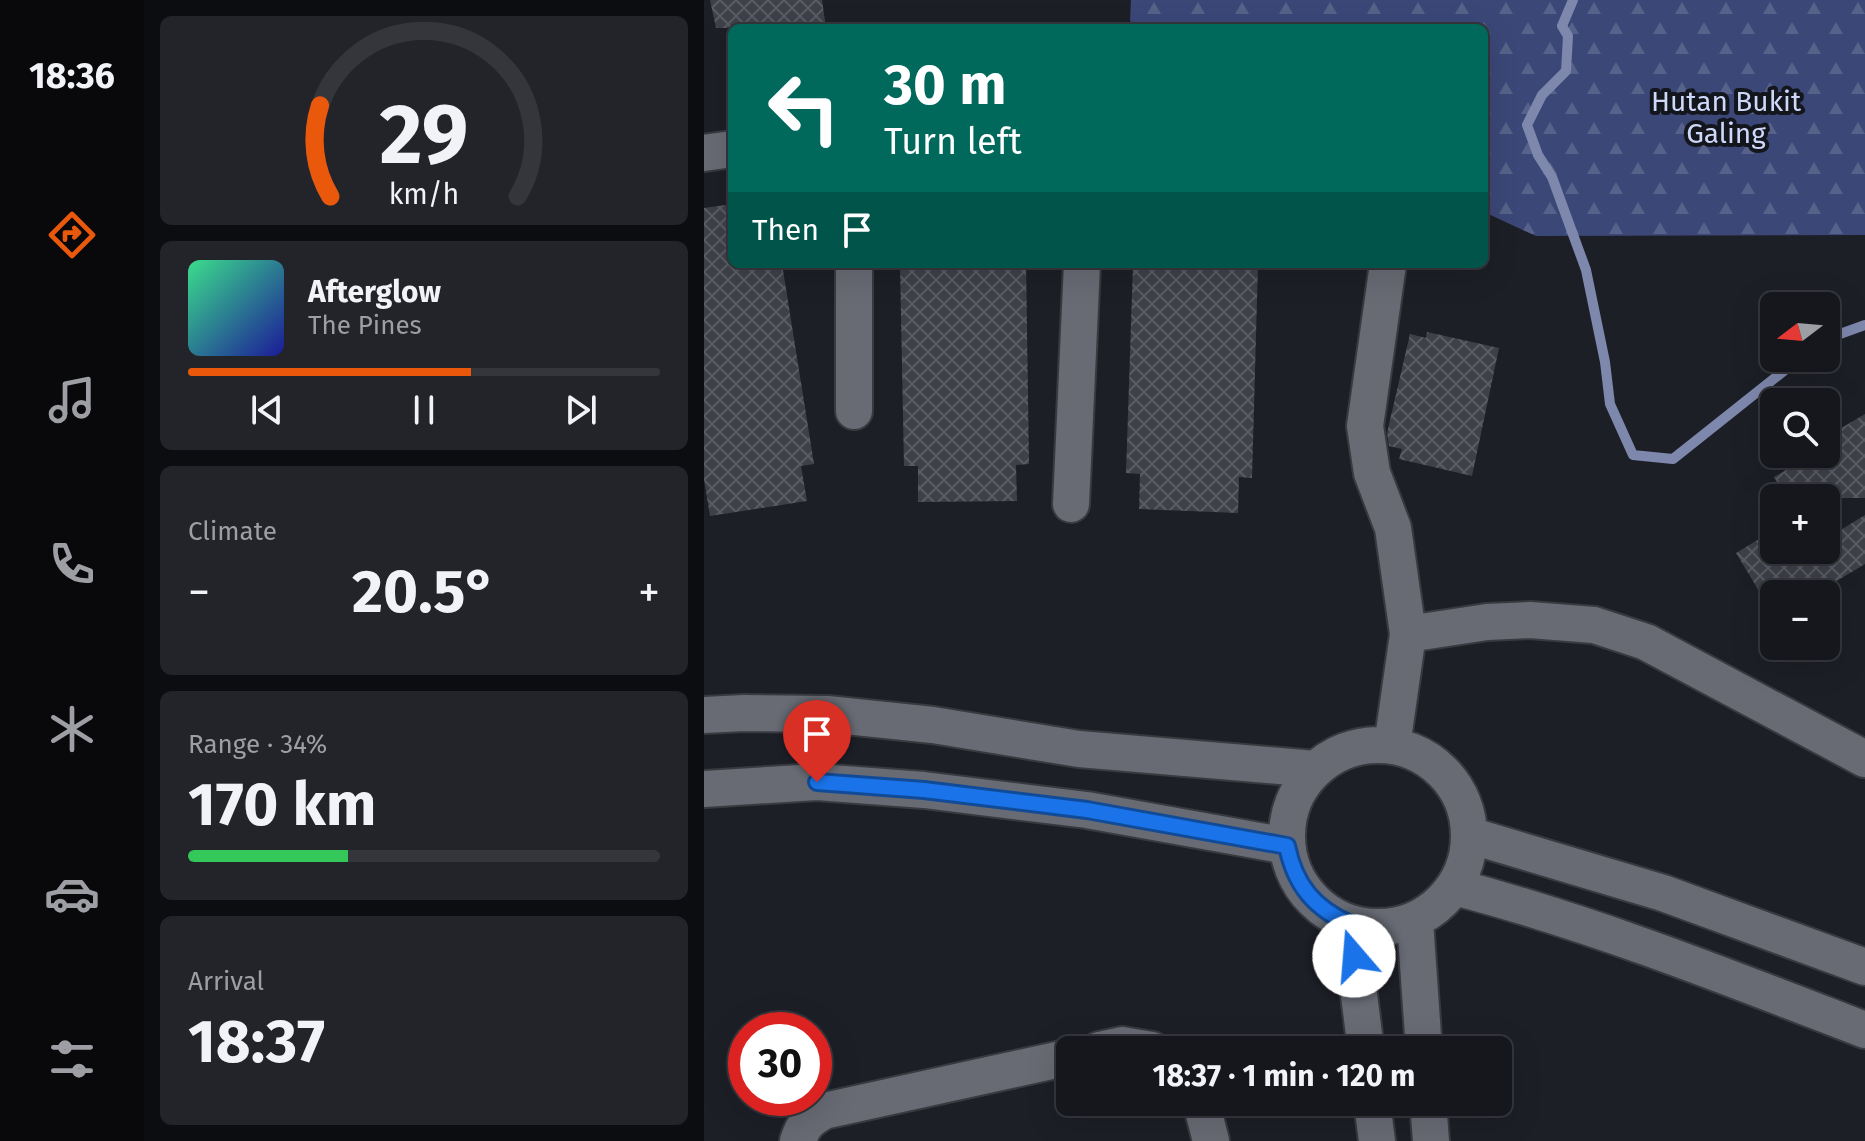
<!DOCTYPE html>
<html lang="en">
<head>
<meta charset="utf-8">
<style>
  body { margin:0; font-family:"Fira Sans",sans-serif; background:#23242a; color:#f1f3f6; height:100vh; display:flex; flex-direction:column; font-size:30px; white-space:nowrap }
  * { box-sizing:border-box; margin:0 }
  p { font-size:26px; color:#9e9fa4 }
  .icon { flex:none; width:44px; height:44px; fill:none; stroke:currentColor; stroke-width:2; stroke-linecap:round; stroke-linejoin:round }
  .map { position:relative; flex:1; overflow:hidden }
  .drawer { display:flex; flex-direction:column; gap:16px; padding:16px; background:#0c0d10; width:560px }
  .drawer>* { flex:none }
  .top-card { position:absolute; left:24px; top:24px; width:760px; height:244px; border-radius:12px; box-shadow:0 8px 32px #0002,0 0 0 2px #35363b; background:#00695c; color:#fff; overflow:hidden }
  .needle { width:52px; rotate:254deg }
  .fabs { position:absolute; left:1056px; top:292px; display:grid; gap:16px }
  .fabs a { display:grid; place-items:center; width:80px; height:80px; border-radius:12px; background:#16171d; box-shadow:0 8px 32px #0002,0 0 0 2px #35363b; font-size:40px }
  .speed { position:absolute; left:24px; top:1012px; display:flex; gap:16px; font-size:40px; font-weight:700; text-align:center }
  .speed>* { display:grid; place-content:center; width:104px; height:104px; border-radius:50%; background:#16171d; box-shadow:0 8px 32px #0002,0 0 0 2px #35363b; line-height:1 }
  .speed .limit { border:12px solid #d22; background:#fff; color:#111 }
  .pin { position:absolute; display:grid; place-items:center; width:68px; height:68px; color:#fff; margin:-82px -34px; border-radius:50% 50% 50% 0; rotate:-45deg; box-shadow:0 0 8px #0007 }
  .pin .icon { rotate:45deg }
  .me { position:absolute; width:88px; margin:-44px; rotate:342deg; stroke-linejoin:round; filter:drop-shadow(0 0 6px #0008) }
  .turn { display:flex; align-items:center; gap:28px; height:168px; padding:0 24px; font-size:36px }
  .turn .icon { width:104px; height:104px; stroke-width:2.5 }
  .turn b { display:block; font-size:56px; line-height:68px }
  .then { display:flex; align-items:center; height:76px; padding:0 24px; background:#0003; gap:16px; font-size:30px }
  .big { font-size:60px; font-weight:700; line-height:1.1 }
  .drawer .tile { flex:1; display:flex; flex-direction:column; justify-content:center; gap:12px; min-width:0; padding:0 28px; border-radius:12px; background:#23242a }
  .drawer .dial { align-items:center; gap:0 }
  .dial svg { height:208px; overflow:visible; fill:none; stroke:#35363b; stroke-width:7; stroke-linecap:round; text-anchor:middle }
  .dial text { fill:#f1f3f6; stroke:none }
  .song { display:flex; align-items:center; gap:24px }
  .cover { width:96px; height:96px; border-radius:12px; background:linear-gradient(135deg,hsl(150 70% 55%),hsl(240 70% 35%)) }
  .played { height:8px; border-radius:4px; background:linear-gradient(90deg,#ea580c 60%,#35363b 60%) }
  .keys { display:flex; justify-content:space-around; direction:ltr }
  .heat { display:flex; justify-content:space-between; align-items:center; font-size:44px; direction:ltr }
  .charge { height:12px; border-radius:6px; background:linear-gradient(90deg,#34c759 34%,#35363b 0) }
  .trip { position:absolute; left:352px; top:1036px; width:456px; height:80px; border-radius:12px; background:#16171d; box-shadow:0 8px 32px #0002,0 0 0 2px #35363b; font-weight:700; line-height:80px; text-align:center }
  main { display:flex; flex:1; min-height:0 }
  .menu { display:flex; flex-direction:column; width:144px; justify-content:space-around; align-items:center; background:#09090c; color:#9e9fa4 }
  .menu .icon { width:56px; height:56px }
  .menu .selected { color:#ea580c }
  .menu b { font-size:36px; color:#f1f3f6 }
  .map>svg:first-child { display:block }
  .forest { fill:url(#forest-firs) }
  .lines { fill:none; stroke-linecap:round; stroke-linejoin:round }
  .stream { stroke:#7e88ad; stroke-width:10 }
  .building { fill:url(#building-cross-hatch) }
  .minor-casing { stroke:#383a40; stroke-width:40 }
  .minor { stroke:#686b74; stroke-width:36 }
  .route-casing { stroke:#114b97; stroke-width:20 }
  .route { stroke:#1a73e8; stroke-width:14 }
  .labels { text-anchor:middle; stroke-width:8; stroke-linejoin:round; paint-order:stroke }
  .park-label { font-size:28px; fill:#ced8f8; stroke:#14161d }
</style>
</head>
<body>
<main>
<nav class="menu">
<b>18:36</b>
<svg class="icon selected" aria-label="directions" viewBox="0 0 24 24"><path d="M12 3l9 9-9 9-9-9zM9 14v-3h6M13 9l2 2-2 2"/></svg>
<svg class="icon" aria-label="music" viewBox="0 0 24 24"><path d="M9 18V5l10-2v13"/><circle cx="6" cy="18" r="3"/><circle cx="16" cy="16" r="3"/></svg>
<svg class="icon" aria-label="phone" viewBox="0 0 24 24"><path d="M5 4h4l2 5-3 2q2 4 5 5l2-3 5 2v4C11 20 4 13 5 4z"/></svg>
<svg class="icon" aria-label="climate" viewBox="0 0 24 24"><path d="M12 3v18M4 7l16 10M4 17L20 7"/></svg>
<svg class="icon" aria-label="car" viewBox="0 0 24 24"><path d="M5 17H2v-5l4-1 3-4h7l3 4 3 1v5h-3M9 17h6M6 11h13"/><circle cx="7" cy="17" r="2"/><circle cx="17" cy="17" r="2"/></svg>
<svg class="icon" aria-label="filters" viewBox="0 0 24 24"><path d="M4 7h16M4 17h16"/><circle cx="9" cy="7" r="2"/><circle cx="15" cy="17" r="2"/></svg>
</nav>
<section class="drawer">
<div class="tile dial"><svg viewBox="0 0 100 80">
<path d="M14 69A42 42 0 1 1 86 69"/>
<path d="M14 69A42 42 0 0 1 10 34" stroke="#ea580c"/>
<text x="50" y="56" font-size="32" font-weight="700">29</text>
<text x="50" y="72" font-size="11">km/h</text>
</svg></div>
<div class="tile">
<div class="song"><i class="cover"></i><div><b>Afterglow</b><p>The Pines</p></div></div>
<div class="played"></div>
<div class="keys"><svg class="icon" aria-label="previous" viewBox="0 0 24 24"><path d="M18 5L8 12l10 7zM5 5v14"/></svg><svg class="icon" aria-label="pause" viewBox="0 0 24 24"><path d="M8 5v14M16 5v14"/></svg><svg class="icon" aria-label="next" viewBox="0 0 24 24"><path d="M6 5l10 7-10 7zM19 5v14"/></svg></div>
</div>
<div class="tile"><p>Climate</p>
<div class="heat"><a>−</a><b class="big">20.5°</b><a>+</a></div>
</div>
<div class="tile"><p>Range · 34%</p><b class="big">170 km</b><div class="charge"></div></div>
<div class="tile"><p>Arrival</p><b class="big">18:37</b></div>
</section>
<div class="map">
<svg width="1161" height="1141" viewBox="0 0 1161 1141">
  <defs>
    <pattern id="forest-firs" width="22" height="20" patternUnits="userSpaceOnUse" patternTransform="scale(2)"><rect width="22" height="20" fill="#3b4777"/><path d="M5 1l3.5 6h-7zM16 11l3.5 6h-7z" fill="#57628a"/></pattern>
    <pattern id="building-cross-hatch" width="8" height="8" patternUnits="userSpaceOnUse" patternTransform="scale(2)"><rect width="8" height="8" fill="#3e414a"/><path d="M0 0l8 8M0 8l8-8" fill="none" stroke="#5a5c64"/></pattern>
  </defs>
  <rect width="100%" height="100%" fill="#1d1f27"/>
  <path class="forest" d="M427 0H1161V235L832 236 780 212V28H437L426 21Z"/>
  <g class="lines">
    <path class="stream" d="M869 0 858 26 864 36 862 71 838 95 823 125 834 155 848 177 882 270 901 362 906 404 929 455 969 459 1096 358
      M1122 339 1161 325"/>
  </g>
  <path class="building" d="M6 0H118L122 28H12Z
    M28 204V264H78L110 464 97 466 103 501 6 516 0 479V208Z
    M196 264H322L325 464 312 465 313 501 214 502V466H200Z
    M429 264H554L548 478 535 477 534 513 435 509 436 474 422 473Z
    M723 332 795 348 768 476 695 459 698 449 685 446 683 433 706 334 722 338Z
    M1161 414V498H1083L1070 477 1087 467 1080 454H1122V437Z
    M1161 515V564L1111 594H1076L1069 582 1055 591 1032 553 1070 530V550H1122V539Z"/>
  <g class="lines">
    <g class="minor-casing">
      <path id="minor" d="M0 153 28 149
        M684 264 661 426 668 473 689 528 704 634 688 746
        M150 411V264
        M367 504 378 264
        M704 634 783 622 826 620 890 625 942 642 1161 759
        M0 715 40 713 123 714 229 725 375 749 611 769
        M583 836a91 91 0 1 1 182 0a91 91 0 1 1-182 0Z
        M0 789 113 782 220 790 383 810 583 846
        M765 835 959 893 1161 967
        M751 887C891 924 1026 978 1161 1030
        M711 921 720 1050
        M646 924 662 1050
        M395 1050 418 1045 448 1050
        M497 1102 507 1141
        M668 1102 673 1141
        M724 1102 727 1141
        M94 1141C99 1125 105 1119 120 1111L366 1057"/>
    </g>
    <use href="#minor" class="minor"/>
  </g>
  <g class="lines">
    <g class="route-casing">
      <path id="route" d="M113 782 220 790 383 810 583 846C591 885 610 908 646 924L650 956"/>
    </g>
    <use href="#route" class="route"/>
  </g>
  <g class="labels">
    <g class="park-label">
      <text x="1022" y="111">Hutan Bukit<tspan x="1022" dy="32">Galing</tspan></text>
    </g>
  </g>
</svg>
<div class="fabs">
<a><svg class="needle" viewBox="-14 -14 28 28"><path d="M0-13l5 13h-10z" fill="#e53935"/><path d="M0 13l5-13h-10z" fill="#9e9fa4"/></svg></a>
<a><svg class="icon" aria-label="search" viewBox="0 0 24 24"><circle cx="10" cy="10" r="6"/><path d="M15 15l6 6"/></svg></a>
<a>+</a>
<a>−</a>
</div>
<div class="speed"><div class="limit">30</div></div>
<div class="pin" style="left:113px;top:782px;background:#d93025"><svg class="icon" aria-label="arrive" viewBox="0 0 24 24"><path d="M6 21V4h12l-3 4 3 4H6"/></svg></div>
<svg class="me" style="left:650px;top:956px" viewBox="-20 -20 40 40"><circle r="19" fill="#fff"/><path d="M0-13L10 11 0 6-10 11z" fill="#1a73e8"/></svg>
<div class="trip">18:37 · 1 min · 120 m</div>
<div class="top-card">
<div class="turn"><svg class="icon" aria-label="left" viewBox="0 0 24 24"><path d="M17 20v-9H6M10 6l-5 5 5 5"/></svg><div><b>30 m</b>Turn left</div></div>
<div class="then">Then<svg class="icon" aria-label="arrive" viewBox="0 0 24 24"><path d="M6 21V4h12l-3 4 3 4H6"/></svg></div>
</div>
</div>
</main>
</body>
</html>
